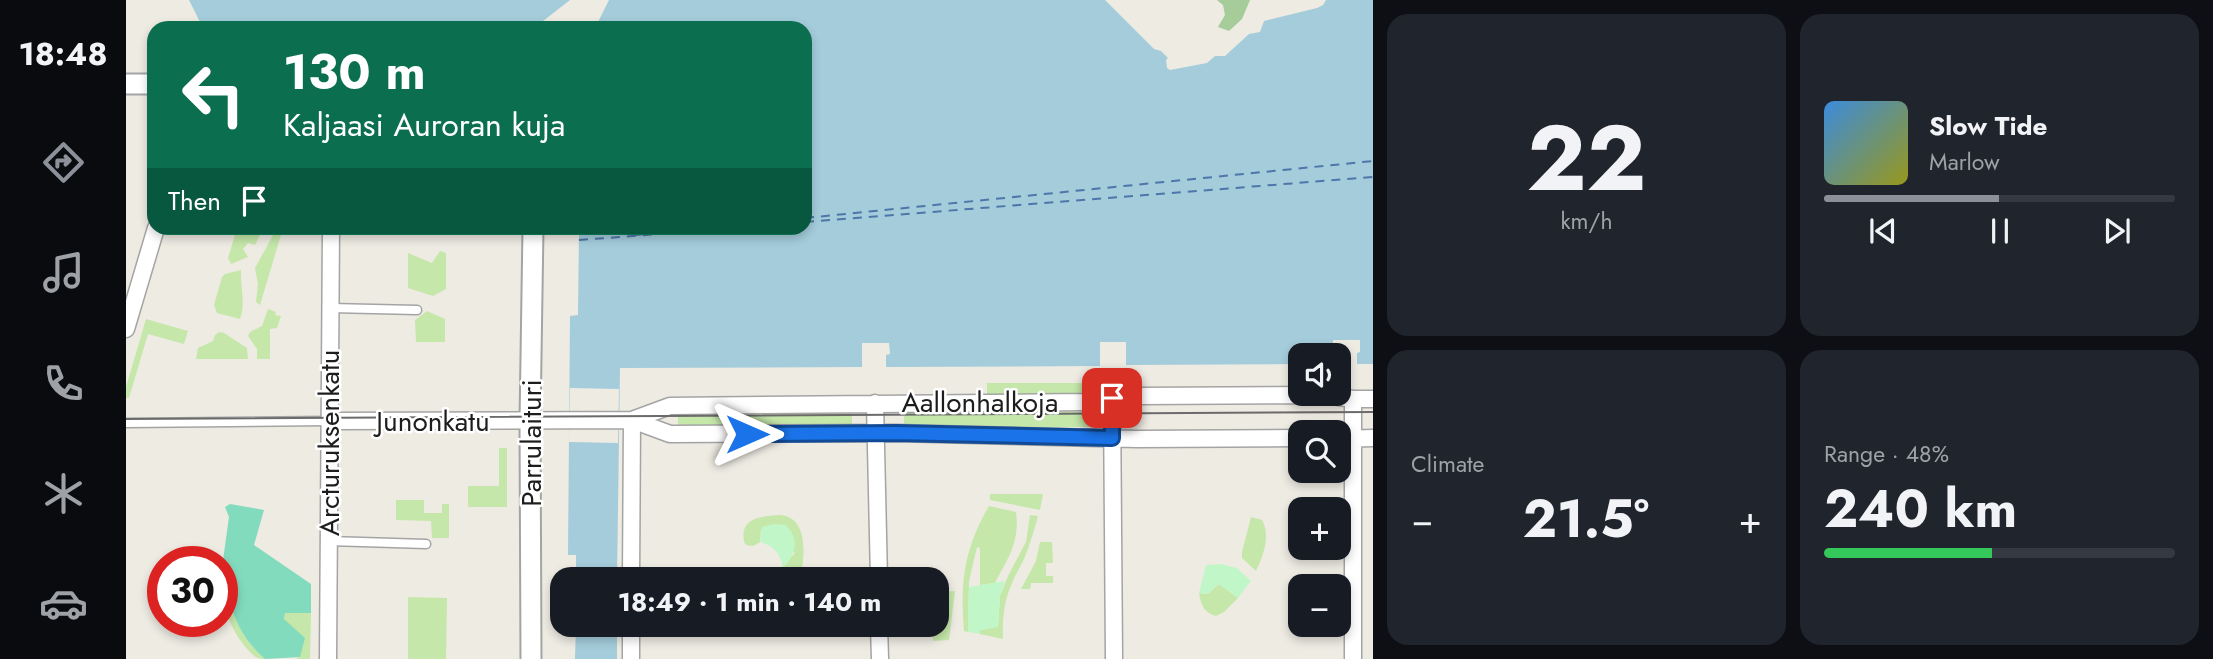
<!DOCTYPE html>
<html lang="en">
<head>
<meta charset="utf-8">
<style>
  body { margin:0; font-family:Jost,sans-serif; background:#20242c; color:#f1f3f6; height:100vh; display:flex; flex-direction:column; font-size:26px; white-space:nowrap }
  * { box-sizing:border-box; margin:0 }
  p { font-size:23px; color:#9ea1a6 }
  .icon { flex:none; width:38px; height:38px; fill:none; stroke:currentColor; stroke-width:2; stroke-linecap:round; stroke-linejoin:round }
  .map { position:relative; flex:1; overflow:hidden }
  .details { display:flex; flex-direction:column; gap:14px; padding:14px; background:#0d0f14; width:840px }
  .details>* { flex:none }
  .top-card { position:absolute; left:21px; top:21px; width:665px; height:214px; border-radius:21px; box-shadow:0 4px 10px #0003; background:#0b6e4f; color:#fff; overflow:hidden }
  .fabs { position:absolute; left:1162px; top:343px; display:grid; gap:14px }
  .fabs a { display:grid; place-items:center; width:63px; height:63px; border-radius:14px; background:#171b24; box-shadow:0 4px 10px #0003; font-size:35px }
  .speed { position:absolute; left:21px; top:546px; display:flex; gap:14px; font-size:35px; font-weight:700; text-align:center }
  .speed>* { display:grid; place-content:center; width:91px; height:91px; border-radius:50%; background:#171b24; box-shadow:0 4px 10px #0003; line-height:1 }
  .speed .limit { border:10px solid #d22; background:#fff; color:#111 }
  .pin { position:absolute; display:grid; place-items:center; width:60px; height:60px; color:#fff; margin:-30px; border-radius:14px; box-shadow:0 4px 10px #0006 }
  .me { position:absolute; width:77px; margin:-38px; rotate:90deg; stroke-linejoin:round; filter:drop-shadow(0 0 5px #0008) }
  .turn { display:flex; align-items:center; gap:24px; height:147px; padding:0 21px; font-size:32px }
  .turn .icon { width:91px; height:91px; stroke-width:2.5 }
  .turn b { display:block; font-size:49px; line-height:60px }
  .then { display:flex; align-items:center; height:66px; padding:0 21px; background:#0003; gap:14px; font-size:26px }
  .big { font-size:52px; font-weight:700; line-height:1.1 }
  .details .widget { flex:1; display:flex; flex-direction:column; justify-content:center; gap:10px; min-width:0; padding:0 24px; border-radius:21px; background:#20242c }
  .details .dial { align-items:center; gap:0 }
  .dial b { font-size:91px; line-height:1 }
  .song { display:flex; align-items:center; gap:21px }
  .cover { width:84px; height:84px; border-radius:10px; background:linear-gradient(135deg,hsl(210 70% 55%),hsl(60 70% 35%)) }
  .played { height:7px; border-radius:4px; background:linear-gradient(90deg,#8c9099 50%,#363941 50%) }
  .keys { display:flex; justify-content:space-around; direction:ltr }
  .heat { display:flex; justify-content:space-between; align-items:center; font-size:38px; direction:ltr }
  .charge { height:10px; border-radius:5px; background:linear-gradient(90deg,#34c759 48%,#363941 0) }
  .details .tiles { flex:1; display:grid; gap:14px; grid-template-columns:repeat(2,1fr) }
  .trip { position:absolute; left:424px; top:567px; width:399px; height:70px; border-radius:21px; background:#171b24; box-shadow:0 4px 10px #0003; font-weight:700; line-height:70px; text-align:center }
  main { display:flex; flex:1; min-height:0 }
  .dock { display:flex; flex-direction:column; width:126px; justify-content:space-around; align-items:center; background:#090b0e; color:#9ea1a6 }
  .dock .icon { width:49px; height:49px }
  .dock .active { color:#8c9099 }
  .dock b { font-size:32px; color:#f1f3f6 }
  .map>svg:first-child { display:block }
  .grass { fill:#c5e7aa }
  .forest { fill:#a5cc99 }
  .park { fill:#c1f7c8 }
  .pitch { fill:#83dbbd }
  .water { fill:#a4ccdb }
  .pier { fill:#eeebe3 }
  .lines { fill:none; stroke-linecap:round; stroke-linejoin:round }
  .ferry { stroke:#4d76a9; stroke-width:2; stroke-dasharray:9 7; stroke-linecap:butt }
  .service-casing { stroke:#a4a4a4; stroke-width:11 }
  .minor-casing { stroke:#a4a4a4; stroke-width:19 }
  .tertiary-casing { stroke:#a4a4a4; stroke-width:23 }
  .service { stroke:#fff; stroke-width:8 }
  .minor { stroke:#fff; stroke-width:16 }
  .tertiary { stroke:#fff; stroke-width:19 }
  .tram { stroke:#6b6b6b; stroke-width:2 }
  .route-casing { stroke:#114b97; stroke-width:18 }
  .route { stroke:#1a73e8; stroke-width:12 }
  .labels { text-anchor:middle; stroke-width:5; stroke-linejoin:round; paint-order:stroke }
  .street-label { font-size:28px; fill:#1d1d1d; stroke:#fff }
</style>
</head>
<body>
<main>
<nav class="dock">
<b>18:48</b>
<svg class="icon active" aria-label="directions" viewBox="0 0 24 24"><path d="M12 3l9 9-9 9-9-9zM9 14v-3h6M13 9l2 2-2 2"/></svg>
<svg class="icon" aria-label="music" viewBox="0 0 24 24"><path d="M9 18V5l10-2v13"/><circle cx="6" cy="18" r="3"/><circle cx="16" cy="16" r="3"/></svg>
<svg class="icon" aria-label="phone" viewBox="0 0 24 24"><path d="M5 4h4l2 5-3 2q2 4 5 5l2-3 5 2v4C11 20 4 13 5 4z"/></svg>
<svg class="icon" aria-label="climate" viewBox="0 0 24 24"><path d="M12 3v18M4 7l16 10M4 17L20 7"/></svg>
<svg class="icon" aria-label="car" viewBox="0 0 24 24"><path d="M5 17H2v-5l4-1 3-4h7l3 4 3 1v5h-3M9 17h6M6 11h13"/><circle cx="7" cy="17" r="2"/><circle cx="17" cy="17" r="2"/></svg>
</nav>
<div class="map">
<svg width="1247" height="659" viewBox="0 0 1247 659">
  <rect width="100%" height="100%" fill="#eeebe3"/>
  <path class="grass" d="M111 228H129L134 235 129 245 122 243 117 249 122 257 105 264 102 258Z
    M151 228H157L134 305 130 302 132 284 129 268Z
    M314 251 320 253V289L307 296 282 288V253L306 263Z
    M115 270C114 287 120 303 114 319L91 313 88 305 96 277 99 274Z
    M142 309 150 312 149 315 155 316 151 328 144 329V359H131V349L122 336 124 332 136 326Z
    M301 311 319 319V342H290L289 320Z
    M20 319 62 331 58 344 22 334 3 398H0V387Z
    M93 332 98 333 121 348 122 359H70L72 348 87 341 89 335Z
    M861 383H961V396L861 397Z
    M778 409 962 412 963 427 778 428Z
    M552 410 726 413V428L552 427Z
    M373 448H381V507H342V486H373Z
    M864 494H917L914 510 864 500Z
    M270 500H298V513H316V504H323V538H306L305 521 270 520Z
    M863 506 890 512C894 542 882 558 869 583L854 585V548L851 547 843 581 842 632 838 631C834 582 838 549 863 506Z
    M654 515C683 517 679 558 674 579H648L649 574 669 553 635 530 634 542C629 546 625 547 619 544 611 519 634 516 654 515Z
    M904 515 912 516C908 530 904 545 898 559 882 589 876 603 877 639L854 634V630L872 626 874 596 882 576 900 542Z
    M1125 517 1136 520C1145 536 1137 556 1130 571L1116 558V552Z
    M914 542H926L927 563H920V576H927V583H905L904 589H895L910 561Z
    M97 560 101 561C99 599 109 633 139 659 128 659 124 652 117 644 98 620 94 590 97 560Z
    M1093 584 1112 598 1098 612 1090 616C1078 613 1075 605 1073 593L1082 594Z
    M829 591 823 640 807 641V625H810V617L816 616V592Z
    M282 597 321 598 320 659H282Z
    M159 613H185L184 659H169L174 657 158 619Z"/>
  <path class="forest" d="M1091 0H1124L1116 19 1103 31 1092 27 1099 15 1097 5Z"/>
  <path class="park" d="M648 524 660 525C674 540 670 554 657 568 654 553 648 546 634 542L636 527Z
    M1095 564 1111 568 1125 581 1112 598 1093 584 1082 594 1073 593 1080 565Z
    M879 581 874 596 872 627 854 630V634L842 632 843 587Z"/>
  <path class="pitch" d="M104 504 138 510 128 545 185 584V613H159L158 619 179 638 174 657 139 659C109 633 99 600 101 561L97 560 103 517 99 507Z"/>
  <path class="water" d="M63 0H979L1028 49 1035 51 1042 58 1040 60 1041 68 1044 70 1081 63 1089 56H1099L1123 34 1134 32 1138 21 1191 8 1197 5 1200 0H1247V364H1231V353L1234 352V340H1207V355H1174V364L1000 365V342H974V366L760 367V355L764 354 763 343H736V367L494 368 491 579H450V555H442L444 316 452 315 453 228H679V28H149V21L74 22Z
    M450 625H491V659H449Z"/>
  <path class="pier" d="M444 0H483L469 28H408Z
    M444 388 493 389 492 443 443 442Z"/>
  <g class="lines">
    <path class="ferry" d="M679 218 1247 161
      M679 222 1247 177
      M510 235 581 228
      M453 240 615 228"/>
    <g class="service-casing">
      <path id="service" d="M204 308 291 310
        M0 423 203 421
        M203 541 300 544"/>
    </g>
    <g class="minor-casing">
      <path id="minor" d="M0 329 30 228
        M986 398 988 659
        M1227 399V659
        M749 403 753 579
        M506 420 544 406 960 402 1012 396 1200 395 1227 399H1247
        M203 421 506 420 544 434 770 433 1011 439 1174 438
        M1213 439 1247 438
        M505 579 506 420
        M753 625 754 659
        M202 659 205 228
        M505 659V625"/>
    </g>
    <g class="tertiary-casing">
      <path id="tertiary" d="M0 84H28
        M405 659 404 421 407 228"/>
    </g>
    <use href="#service" class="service"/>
    <use href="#minor" class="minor"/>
    <use href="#tertiary" class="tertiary"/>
    <path class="tram" d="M0 419 1247 412"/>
  </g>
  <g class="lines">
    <g class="route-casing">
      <path id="route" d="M621 434 770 433 986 438V398"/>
    </g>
    <use href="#route" class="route"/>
  </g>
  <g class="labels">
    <g class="street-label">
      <text x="854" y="412">Aallonhalkoja</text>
      <text x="307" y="431">Junonkatu</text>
      <text transform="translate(203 443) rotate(-90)" y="10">Arcturuksenkatu</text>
      <text transform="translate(405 443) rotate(-90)" y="10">Parrulaituri</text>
    </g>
  </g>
</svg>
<div class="fabs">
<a><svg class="icon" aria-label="sound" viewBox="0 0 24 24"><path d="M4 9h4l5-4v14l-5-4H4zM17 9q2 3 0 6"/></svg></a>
<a><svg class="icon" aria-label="search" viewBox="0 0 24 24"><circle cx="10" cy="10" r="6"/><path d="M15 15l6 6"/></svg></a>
<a>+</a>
<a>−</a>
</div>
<div class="speed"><div class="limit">30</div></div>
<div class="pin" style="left:986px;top:398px;background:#d93025"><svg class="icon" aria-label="arrive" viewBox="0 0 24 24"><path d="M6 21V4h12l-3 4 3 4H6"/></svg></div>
<svg class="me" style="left:621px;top:434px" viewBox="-20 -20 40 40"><path d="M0-17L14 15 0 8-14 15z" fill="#1a73e8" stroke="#fff" stroke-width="4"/></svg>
<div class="trip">18:49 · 1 min · 140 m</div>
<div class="top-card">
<div class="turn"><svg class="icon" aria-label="left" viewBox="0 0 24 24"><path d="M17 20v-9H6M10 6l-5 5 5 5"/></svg><div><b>130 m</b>Kaljaasi Auroran kuja</div></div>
<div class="then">Then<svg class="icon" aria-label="arrive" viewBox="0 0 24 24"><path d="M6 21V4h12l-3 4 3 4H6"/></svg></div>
</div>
</div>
<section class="details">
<div class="tiles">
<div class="widget dial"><b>22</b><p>km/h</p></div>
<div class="widget">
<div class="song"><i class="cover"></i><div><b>Slow Tide</b><p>Marlow</p></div></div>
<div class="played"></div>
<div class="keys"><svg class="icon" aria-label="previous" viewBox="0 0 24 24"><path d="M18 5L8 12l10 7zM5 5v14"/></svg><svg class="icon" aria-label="pause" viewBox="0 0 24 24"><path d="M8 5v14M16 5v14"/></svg><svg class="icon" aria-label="next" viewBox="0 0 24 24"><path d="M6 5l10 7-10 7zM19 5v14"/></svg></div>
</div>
<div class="widget"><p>Climate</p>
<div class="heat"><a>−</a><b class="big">21.5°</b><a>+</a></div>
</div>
<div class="widget"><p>Range · 48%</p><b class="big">240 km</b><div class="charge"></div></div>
</div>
</section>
</main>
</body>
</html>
